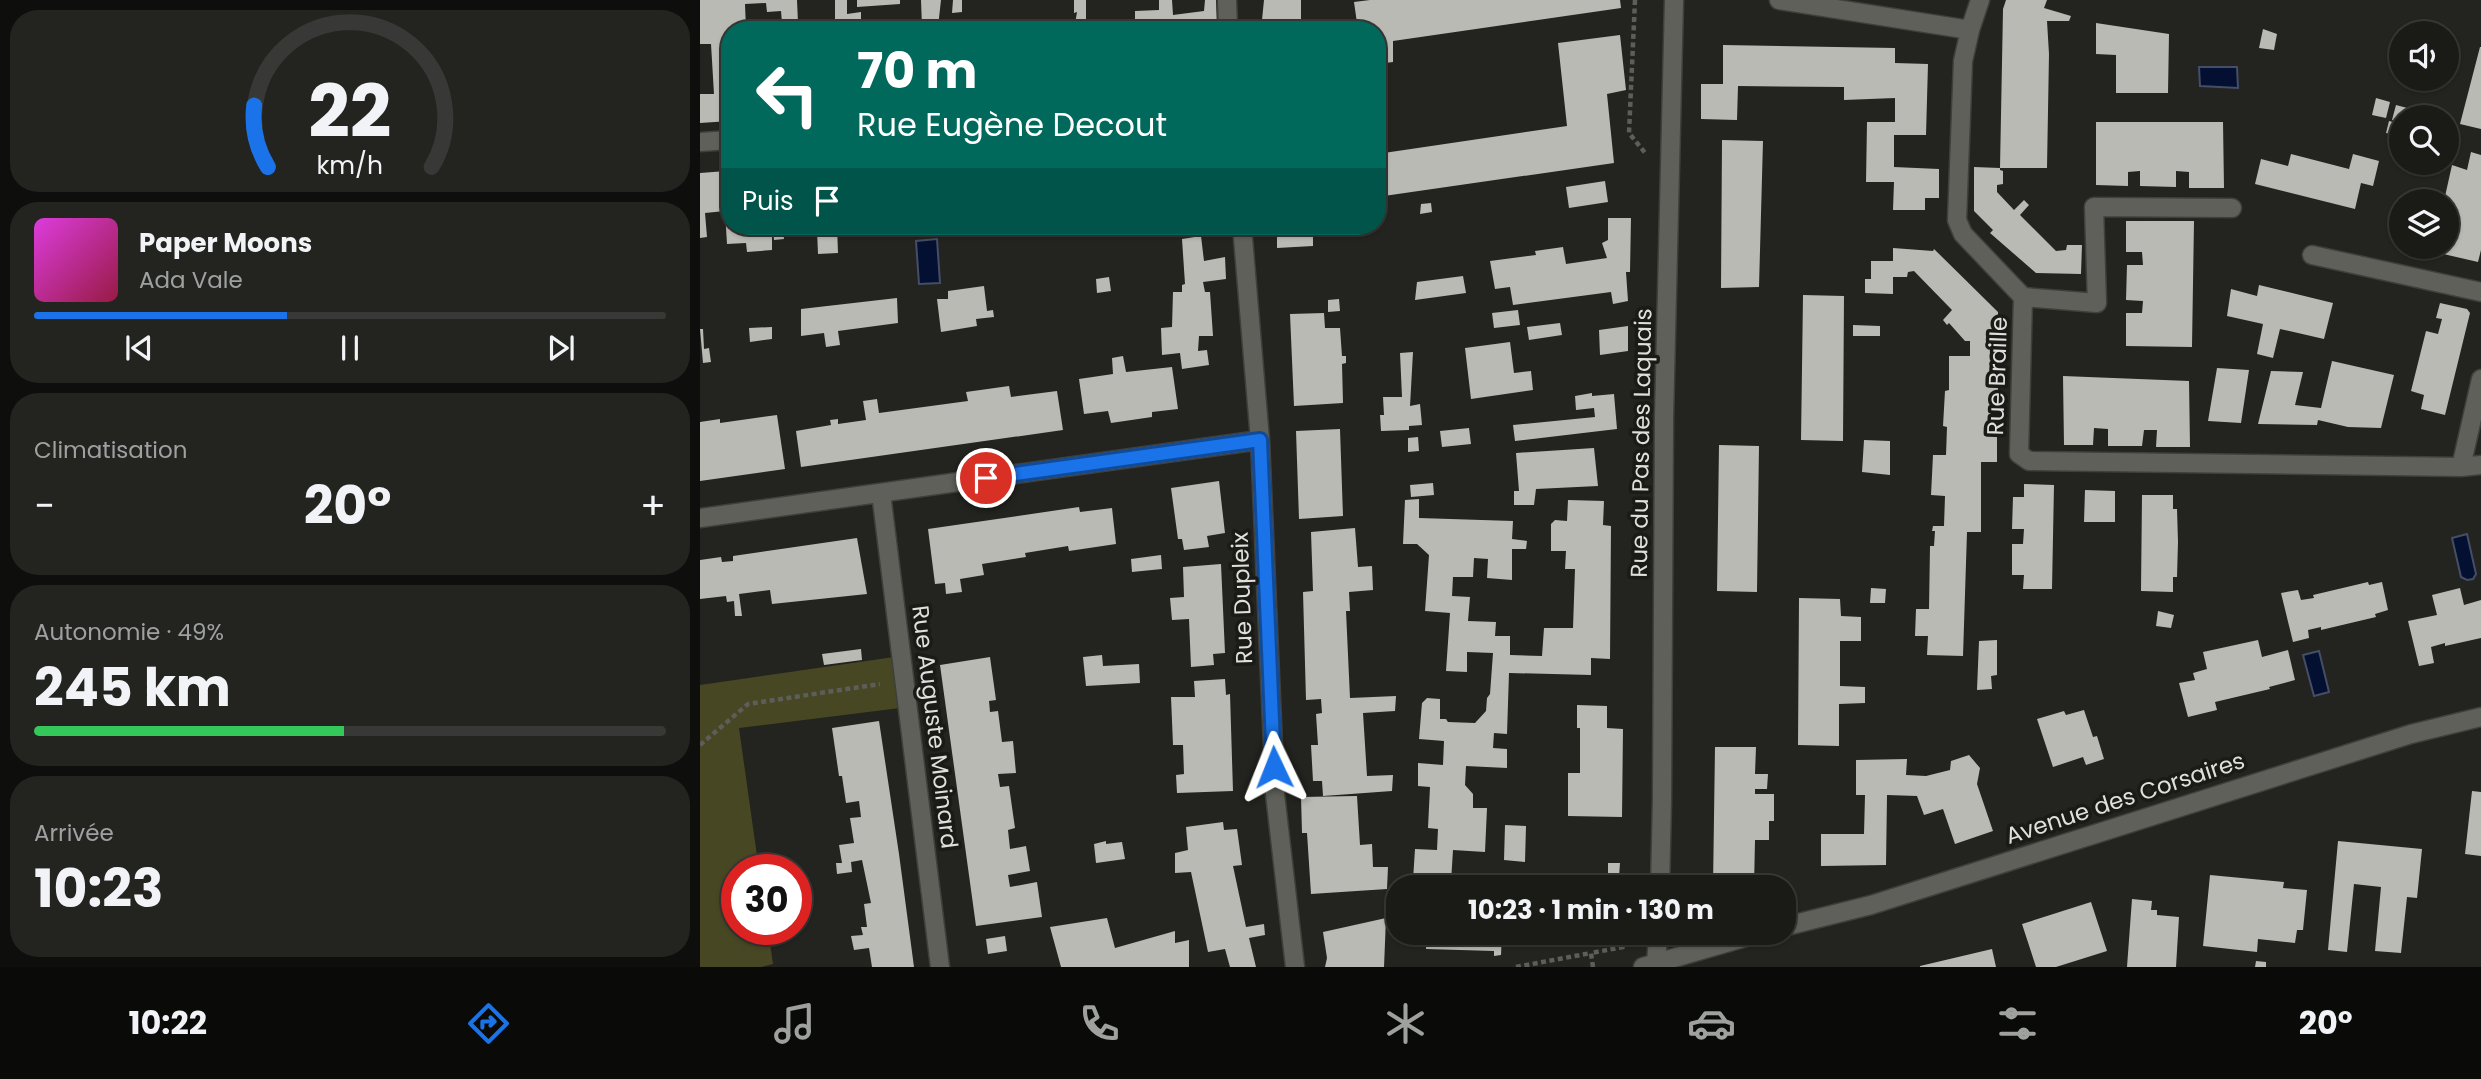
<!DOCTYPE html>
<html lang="fr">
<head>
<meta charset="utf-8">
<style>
  body { margin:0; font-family:Poppins,sans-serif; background:#232320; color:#f1f3f6; height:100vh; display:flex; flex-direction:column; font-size:26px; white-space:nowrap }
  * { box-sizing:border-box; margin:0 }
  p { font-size:23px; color:#9fa1a1 }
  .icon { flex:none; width:38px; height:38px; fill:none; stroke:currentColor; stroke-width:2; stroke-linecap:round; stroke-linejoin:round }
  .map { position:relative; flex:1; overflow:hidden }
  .panel { display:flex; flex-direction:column; gap:10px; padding:10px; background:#0e0e0d; width:700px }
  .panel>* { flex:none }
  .top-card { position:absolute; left:21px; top:21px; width:665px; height:214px; border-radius:28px; box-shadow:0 2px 5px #0004,0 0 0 2px #383836; background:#00695c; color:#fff; overflow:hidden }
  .controls { position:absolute; left:1689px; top:21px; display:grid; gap:14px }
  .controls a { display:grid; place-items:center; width:70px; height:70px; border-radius:50%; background:#1a1a17; box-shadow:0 2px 5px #0004,0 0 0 2px #383836; font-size:35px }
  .speed { position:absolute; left:21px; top:854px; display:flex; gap:14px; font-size:35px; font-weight:700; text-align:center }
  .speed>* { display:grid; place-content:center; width:91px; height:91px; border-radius:50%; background:#1a1a17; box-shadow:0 2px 5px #0004,0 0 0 2px #383836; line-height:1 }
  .speed .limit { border:10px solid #d22; background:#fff; color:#111 }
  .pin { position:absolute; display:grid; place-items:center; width:60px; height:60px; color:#fff; margin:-30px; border:4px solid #fff; border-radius:50%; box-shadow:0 2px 7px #0007 }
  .me { position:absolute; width:77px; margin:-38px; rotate:358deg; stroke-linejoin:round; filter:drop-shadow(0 0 5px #0008) }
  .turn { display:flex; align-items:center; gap:24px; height:147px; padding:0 21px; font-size:32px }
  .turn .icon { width:91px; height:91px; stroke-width:2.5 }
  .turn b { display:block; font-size:49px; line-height:60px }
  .then { display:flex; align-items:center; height:66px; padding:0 21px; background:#0003; gap:14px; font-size:26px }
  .big { font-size:52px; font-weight:700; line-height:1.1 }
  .panel .widget { flex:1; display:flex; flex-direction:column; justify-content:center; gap:10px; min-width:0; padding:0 24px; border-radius:28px; background:#232320 }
  .panel .dial { align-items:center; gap:0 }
  .dial svg { height:182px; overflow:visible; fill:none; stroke:#383836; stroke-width:7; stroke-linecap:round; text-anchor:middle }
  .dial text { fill:#f1f3f6; stroke:none }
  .song { display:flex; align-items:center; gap:21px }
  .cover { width:84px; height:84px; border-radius:10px; background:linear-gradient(135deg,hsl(300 70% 55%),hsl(340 70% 35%)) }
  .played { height:7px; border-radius:4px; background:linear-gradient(90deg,#1a73e8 40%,#383836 40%) }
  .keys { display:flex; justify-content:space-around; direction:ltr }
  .heat { display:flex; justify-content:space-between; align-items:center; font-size:38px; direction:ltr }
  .charge { height:10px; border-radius:5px; background:linear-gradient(90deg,#34c759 49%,#383836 0) }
  .trip { position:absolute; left:686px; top:875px; width:410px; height:70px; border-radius:28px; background:#1a1a17; box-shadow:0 2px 5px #0004,0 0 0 2px #383836; font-weight:700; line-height:70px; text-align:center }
  .dock { display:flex; height:112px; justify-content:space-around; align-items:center; background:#0a0a09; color:#9fa1a1 }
  .dock .icon { width:49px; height:49px }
  .dock .active { color:#1a73e8 }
  .dock b { font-size:32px; color:#f1f3f6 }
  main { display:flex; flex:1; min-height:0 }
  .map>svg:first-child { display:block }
  .green { fill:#474724 }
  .water { fill:#031032; stroke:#454e65; stroke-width:2 }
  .building { fill:#babab5 }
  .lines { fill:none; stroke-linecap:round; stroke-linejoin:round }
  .minor-casing { stroke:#3f3f3c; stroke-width:21 }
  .tertiary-casing { stroke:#3f3f3c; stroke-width:21 }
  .path { stroke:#5d5d5a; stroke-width:4.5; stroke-dasharray:5 3.5; stroke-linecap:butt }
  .minor { stroke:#60605b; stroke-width:18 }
  .tertiary { stroke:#60605b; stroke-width:18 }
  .route-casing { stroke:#114b97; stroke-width:18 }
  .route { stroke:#1a73e8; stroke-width:12 }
  .labels { text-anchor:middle; stroke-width:7; stroke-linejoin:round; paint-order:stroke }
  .street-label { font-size:23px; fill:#dfdfdd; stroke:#1a1a16 }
</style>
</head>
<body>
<main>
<section class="panel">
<div class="widget dial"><svg viewBox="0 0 100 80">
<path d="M14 69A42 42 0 1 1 86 69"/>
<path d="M14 69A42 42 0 0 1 8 42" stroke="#1a73e8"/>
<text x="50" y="56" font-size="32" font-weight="700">22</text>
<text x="50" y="72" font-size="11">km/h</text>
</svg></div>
<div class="widget">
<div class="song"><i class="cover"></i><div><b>Paper Moons</b><p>Ada Vale</p></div></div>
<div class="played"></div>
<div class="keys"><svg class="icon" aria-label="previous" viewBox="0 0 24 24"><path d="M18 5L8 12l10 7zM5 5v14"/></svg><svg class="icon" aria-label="pause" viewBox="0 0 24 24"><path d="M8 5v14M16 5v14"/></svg><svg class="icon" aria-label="next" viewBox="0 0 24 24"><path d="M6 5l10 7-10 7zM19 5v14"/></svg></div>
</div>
<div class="widget"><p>Climatisation</p>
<div class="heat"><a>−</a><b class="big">20°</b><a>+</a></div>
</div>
<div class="widget"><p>Autonomie · 49%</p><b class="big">245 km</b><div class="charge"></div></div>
<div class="widget"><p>Arrivée</p><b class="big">10:23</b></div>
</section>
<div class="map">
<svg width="1781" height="967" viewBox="0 0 1781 967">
  <rect width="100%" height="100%" fill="#23231f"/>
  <path class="green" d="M201 656 208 707 39 728 59 870H37V929H68L73 964 61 967H0V685Z"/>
  <path class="water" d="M1499 67H1537L1538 88 1500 86Z
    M237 239 240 283 219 284 216 241Z
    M1767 534 1776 574 1773 579 1767 580 1761 577 1752 538Z
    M1619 651 1629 692 1614 696 1603 655Z"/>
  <path class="building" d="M0 0H97L98 23H82L81 11 67 12 66 3 45 4 46 30H30V121L0 123V94H14L11 44H0Z
    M135 0H147V14L161 12V30H135Z
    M157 0H200V4L157 7Z
    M221 0H241L238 27H222Z
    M253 0H262V12L252 13Z
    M374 0H386V21H398V24H403V30H374L377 12 374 13Z
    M459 0H472L473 15 504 11 505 0H516L517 30H435V11L459 10Z
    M564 0H601V30H561Z
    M670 0H920L921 8 693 41V62L677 64V30H658L654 2Z
    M1306 0H1347L1344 8 1371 16 1369 21H1347L1349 54 1347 168H1300L1303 9Z
    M1396 23 1469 34 1468 93H1416V55L1396 54Z
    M253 24H262V30H253Z
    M1563 29 1577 34 1574 50 1559 48Z
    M920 35 926 90 907 94 914 163 677 197V154L867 126 858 43Z
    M1023 45 1195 48V63L1228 64 1226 135H1194V167L1239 169V198H1225V210H1193L1194 182H1166L1167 122H1195V98L1144 100V87L1038 86 1037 120 1001 119V84H1023Z
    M1780 47H1781V129L1760 124Z
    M1676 98 1690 102 1686 118 1672 115Z
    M1696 105 1726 113 1725 117H1701V122L1692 120Z
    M1689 121 1701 124V136L1686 133Z
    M1396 122H1523L1524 188H1489V172L1476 171V187L1440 186V171L1428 172V186L1396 185Z
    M1022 140 1063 141 1059 287 1021 288Z
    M1771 152 1781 155V250L1778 262 1739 253 1740 247H1746V235L1754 237 1756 227 1746 225V201H1744L1752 165 1767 170Z
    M1591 154 1649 169 1653 154 1679 161 1673 186 1661 183 1655 209 1555 184 1561 159 1588 166Z
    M26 161H30V226H86V228L72 229V250L47 252 46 243 27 244 25 211 5 213 7 237 0 238V173L26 171Z
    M1274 167 1300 168V170L1303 171V184L1297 185V192L1314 210 1324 200 1329 205 1320 215 1356 251 1366 250 1367 245H1382L1381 274 1336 273 1290 233 1293 230 1274 211Z
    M905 181 908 202 869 208 866 187Z
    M731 203 732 212 720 214 721 204Z
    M908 218H931L930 272H926L928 301 913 304 911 292 813 305 810 287 795 289 790 261 836 255 835 251 863 247 866 264 907 258 902 243 908 240Z
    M1426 221H1494L1492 347 1426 346V313H1442L1443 301 1426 300 1427 265H1443L1442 252H1426Z
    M105 226H137L138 253 118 254 117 230H105Z
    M577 226H613V246L577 248Z
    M73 230H83L84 239 74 240Z
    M501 236 504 261 525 257 526 279 503 282 505 292H510L513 336H499L498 351 507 350 509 365 482 369 480 353 462 355 461 328 472 327 473 292H482V285L485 284 482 239Z
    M1193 248 1233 251 1234 249 1298 312V392H1292V428H1297V462H1281V532H1267L1263 656 1227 655 1228 636H1215L1216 609H1229L1230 546H1234L1235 531H1232L1233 526H1244L1245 496 1231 495 1233 455H1246L1247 427 1243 426 1245 391 1249 390V356H1270V341H1265L1249 323 1247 325 1243 320 1252 310 1214 271 1208 272 1207 277H1193V294L1165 293V279H1171V261H1193Z
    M763 276 766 293 715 300 717 282Z
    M409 277 411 291 397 293 396 279Z
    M1559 285 1633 303 1624 339 1580 329 1573 358 1557 354 1563 324 1527 316 1531 289 1557 296Z
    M284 286 287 311 293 310 294 317 276 319 277 326 241 332 237 299H248V291Z
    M1103 295 1144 296 1143 441 1101 440Z
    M197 298 198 323 138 331 140 345 126 347 124 333 101 336V309Z
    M639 299 640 311 628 312V300Z
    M1740 303 1767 309 1770 313 1745 415 1721 409 1724 395 1711 391 1726 331 1738 334 1742 319 1736 318Z
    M818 310 820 325 794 328 792 313Z
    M624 313 625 328H640L642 356H646V363L642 364 643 403 594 406 590 314Z
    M860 323 862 335 829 340 827 327Z
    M1153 325 1180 326V336H1153Z
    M928 326V351L900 355 899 330Z
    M72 327V339L50 342 49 328Z
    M0 329H3L4 349 9 348 11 362 3 363Z
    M810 342 814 373 831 371 833 390 771 399 765 348Z
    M713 352 710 406 720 404 722 425 709 426V430L681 431 680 415H684L683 397H702L700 353Z
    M423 356 426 372 472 367 478 409 452 412V417L411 423 408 411 384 414 379 379 413 374 412 358Z
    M1632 361 1694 375 1681 428 1648 427 1618 420 1617 425 1558 424 1571 371 1603 372 1595 405 1621 408Z
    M1517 368 1549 370 1541 423 1508 421Z
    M1363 376 1489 381 1490 447H1456L1457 430H1444L1442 446H1408V429L1394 428 1393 445H1364Z
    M309 386 311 397 357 391 363 430 101 467 96 431 131 425 130 420 138 419V424L166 420 163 401 177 399 179 413 268 401 266 392Z
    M892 393V396L914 394 917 429 815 441 813 425 895 417 894 408 876 410 875 396Z
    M77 415 85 469 0 481V422L20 419V423Z
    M769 428 771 444 742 447 740 431Z
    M640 429 643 516 599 519 596 431Z
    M718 437 719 451 708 452V438Z
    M1164 440 1190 441V475L1162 472Z
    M1019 445 1059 446 1057 592 1017 591Z
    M894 448 898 486 836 489 834 505H814V491H819L816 453Z
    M519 481 525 533 507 536 509 547 484 550 482 539H478L471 488Z
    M733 483 734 495 711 497 710 485Z
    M1324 484 1354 485 1352 589H1323L1324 575H1312V544H1323L1324 529H1312L1313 497H1324Z
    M1385 490 1415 491V522H1384Z
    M1442 495H1473V509H1477L1478 542 1477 577H1473V592L1441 591Z
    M719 499V518L813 521 812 539 827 541 826 549H812V580L787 578 788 559 774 558 773 577H753L752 596 770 597 768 621 796 622 795 636H810V655L842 656 844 628H873L875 569H865L866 551H851V524L855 520 867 521 868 500 904 501 903 525 911 526 910 659 891 658V675L809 673 807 734 794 733 793 748 807 749V768L766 766 765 785 773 794V808H787L785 852 753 850 751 882 713 880 715 849 737 850 738 829 728 828 730 787 718 786V763L743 765 744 741 719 739 722 703 727 698 740 699V719H746L748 722 775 723 786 711 787 698 790 694 793 653 767 652V672L746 671 750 613 725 611 729 555 717 544H703L705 500Z
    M379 507 380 512 412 508 416 544 369 551 368 546 325 553 326 557 282 564 284 575 260 579 262 592 246 594 245 583 235 584 228 529Z
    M655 528 658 567 672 566 673 590 649 592 650 611H646L650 698 696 696 695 711 663 713 667 776 693 775 692 791 623 796 622 781H613L611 745H618L616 714 622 713 621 699 606 700 603 592 613 591 611 532Z
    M157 538 167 594 72 604 70 590 39 594 42 616H35L34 601 27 602 26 596 0 599V560L21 557 22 562 33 561V556Z
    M461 555 462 569 432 572 431 559Z
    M521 564 525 653 513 654 514 665 491 667 489 619 472 620 470 598 484 597 483 567Z
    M1668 582 1669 585 1682 582 1688 610 1675 614 1676 617 1621 630V627L1608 630 1609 638 1593 642 1581 593 1598 590 1601 600 1614 598 1613 595Z
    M1171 588 1186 589 1185 603H1170Z
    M1760 588 1764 605 1781 600V638L1745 646V643L1731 647 1734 663 1719 666 1708 621 1737 615 1732 595Z
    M1099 598 1140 599 1141 616 1161 617V641H1140V686L1165 687V703L1139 704V746L1098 745Z
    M1458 611 1474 615 1471 628 1456 626Z
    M1297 640V675L1291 676 1292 689 1277 690 1279 641Z
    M1558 640 1562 657 1588 650 1595 680 1569 687 1570 689 1515 702 1517 710 1488 717 1479 683 1495 680 1493 673 1507 669 1503 652Z
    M161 649 162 660 124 665 122 654Z
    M402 655 403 666 439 664 440 683 386 686 383 657Z
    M290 657 296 700 289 701 290 712 298 711 302 742 313 741 316 773 298 774 300 787 309 786 315 828 308 830 310 849 326 846 330 871 308 875 310 887 337 882 342 917 276 926 240 665Z
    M525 679 526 695 530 694 533 791 477 793 476 775 484 774 483 745H473L471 697H495L494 681Z
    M877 705 907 706V728L923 729 922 817 868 816V773H880V728H877Z
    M1384 710 1393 737 1397 736 1404 759 1386 765 1383 757 1353 767 1337 719 1364 711 1366 715Z
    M179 721 199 854 214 967H172L169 948 154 950 151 936 163 935 161 927H167L164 904 171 903 162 860 151 862 152 872 137 874 136 863H142L139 845 154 843 150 818 161 817 159 801 146 803 142 776H139L132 728Z
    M1015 747H1056L1055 774H1068L1067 789H1055V794H1074V821H1069V840H1055L1054 887H1013Z
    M1269 755 1280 768 1277 784 1293 831 1255 844 1243 809 1224 815 1217 796 1187 795 1186 865 1121 866V834H1164L1165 795H1156V760L1207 759 1206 775 1226 776 1250 770 1251 761Z
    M1772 791 1781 792V856L1765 854Z
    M657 796 660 845 672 844 673 867H688L687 889 611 894 607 833H602L601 797Z
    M523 822 524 830 537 829 542 865 533 866 546 927 564 924 565 935 549 938 556 967H530L525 949 508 952 491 872 475 873V853L488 850 486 827Z
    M805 825 826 826 825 862 804 860Z
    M406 841V844L422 842 425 859 396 863 394 844Z
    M1638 841 1722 849 1717 898 1707 897 1701 953 1675 951 1681 887 1654 884 1647 952 1628 950Z
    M908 863H920L919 877H908Z
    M868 874 878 875V887H839V880Z
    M1510 875 1584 882 1583 888 1607 890 1603 930H1597L1595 943 1558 939 1557 952 1503 946Z
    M1432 899 1452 901 1451 910H1457V915L1479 917 1476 967H1427Z
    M1391 902 1407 951 1356 967H1336L1322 924Z
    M407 918 415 948 475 931V943L489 940V967H361L350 927Z
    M686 918 684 967H625L627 958 623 932Z
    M727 933H802L801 955 794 956V951L726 949Z
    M868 933H920V935L867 944Z
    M305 936 307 951 288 954 286 939Z
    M1292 949 1296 967H1220V966Z
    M1556 961 1566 962V967H1555Z"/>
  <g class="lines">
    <g class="minor-casing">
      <path id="minor" d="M527 0 528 30
        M1079 0 1270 30 1280 0
        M1270 30 1263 61 1257 220 1263 234 1323 297 1319 454 1329 461 1761 467 1781 465
        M0 142 30 140
        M542 226 560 440 575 794 595 967
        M1612 255 1781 292
        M1323 297 1397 303 1394 207 1532 208
        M1761 467 1781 379
        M181 493 240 967
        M0 518 560 440"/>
    </g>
    <g class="tertiary-casing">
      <path id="tertiary" d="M960 887 962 801 964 418 974 0
        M1083 927 1171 905 1711 734 1781 717
        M943 967 1060 933
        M956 967 958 933"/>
    </g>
    <path class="path" d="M935 0 929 133 946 154
      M0 745 48 704 180 684
      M816 967 891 953
      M893 967 891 953 923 947 931 938"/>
    <use href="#minor" class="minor"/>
    <use href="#tertiary" class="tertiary"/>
  </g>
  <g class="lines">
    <g class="route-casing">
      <path id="route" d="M286 478 560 440 574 767"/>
    </g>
    <use href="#route" class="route"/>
  </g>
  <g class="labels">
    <g class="street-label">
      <text transform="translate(1297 376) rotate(-88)" y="8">Rue Braille</text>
      <text transform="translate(941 443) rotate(-89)" y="8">Rue du Pas des Laquais</text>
      <text transform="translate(542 598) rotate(-92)" y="8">Rue Dupleix</text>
      <text transform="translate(235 727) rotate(83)" y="8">Rue Auguste Moinard</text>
      <text transform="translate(1425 798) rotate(-18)" y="8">Avenue des Corsaires</text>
    </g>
  </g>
</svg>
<div class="controls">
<a><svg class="icon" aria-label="sound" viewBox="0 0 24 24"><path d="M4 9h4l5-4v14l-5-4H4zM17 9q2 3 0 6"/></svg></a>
<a><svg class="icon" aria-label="search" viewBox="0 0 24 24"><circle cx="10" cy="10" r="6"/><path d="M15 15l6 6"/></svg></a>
<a><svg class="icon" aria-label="layers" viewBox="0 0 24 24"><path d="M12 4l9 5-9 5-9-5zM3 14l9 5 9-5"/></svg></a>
</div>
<div class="speed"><div class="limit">30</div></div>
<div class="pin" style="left:286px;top:478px;background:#d93025"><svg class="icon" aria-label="arrive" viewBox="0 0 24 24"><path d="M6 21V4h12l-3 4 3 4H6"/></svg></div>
<svg class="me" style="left:574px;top:767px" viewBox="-20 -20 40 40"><path d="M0-17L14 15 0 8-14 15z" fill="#1a73e8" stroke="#fff" stroke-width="4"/></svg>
<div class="trip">10:23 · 1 min · 130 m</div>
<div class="top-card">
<div class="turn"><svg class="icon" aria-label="left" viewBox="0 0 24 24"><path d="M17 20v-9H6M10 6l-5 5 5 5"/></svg><div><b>70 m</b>Rue Eugène Decout</div></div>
<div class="then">Puis<svg class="icon" aria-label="arrive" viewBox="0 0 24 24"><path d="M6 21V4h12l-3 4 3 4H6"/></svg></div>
</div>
</div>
</main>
<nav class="dock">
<b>10:22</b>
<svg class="icon active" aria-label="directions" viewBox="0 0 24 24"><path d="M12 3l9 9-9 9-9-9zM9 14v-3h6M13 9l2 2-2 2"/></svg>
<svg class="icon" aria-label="music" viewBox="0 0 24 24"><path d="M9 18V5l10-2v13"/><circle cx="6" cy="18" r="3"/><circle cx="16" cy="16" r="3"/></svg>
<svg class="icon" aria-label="phone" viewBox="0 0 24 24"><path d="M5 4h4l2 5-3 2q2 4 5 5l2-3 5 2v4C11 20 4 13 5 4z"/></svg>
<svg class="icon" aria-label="climate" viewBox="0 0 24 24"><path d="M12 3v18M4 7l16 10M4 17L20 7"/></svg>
<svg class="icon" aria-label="car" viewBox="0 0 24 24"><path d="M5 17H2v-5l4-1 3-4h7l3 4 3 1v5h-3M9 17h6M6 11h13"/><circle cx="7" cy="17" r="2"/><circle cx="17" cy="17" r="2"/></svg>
<svg class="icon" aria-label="filters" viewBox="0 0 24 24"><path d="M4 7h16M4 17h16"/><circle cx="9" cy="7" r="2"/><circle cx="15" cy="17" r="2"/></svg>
<b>20°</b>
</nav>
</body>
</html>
